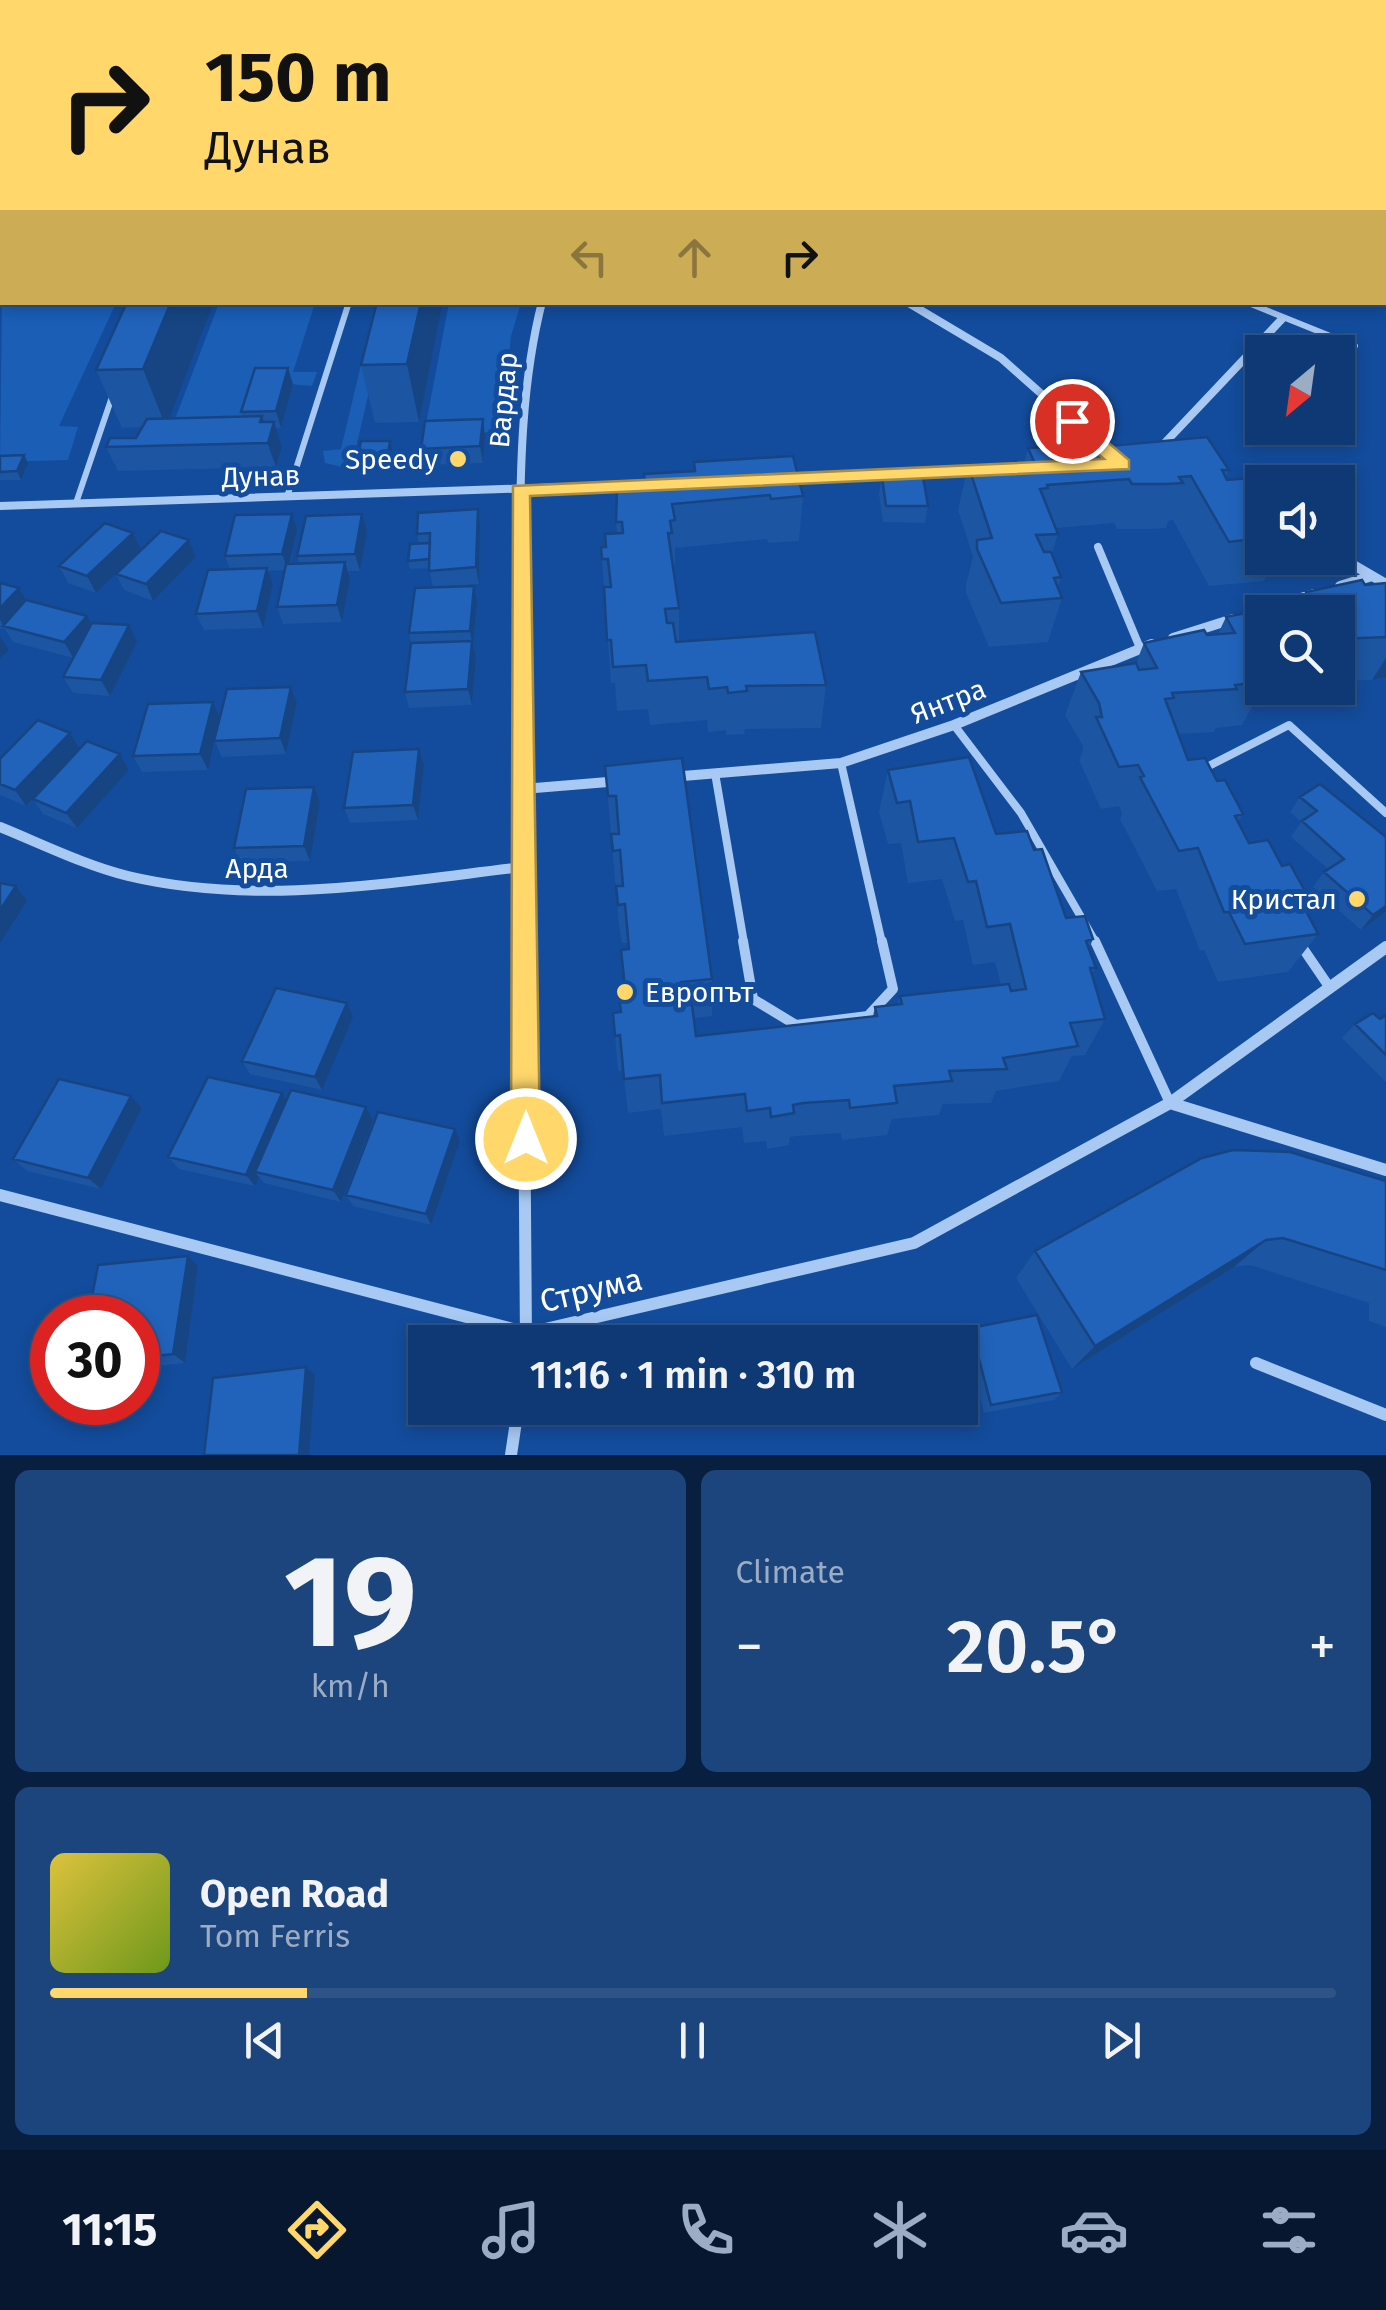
<!DOCTYPE html>
<html lang="en">
<head>
<meta charset="utf-8">
<style>
  body { margin:0; font-family:"Fira Sans",sans-serif; background:#1c447d; color:#f1f3f6; height:100vh; display:flex; flex-direction:column; font-size:38px; white-space:nowrap }
  * { box-sizing:border-box; margin:0 }
  p { font-size:32px; color:#9bacc5 }
  .icon { flex:none; width:55px; height:55px; fill:none; stroke:currentColor; stroke-width:2; stroke-linecap:round; stroke-linejoin:round }
  .map { position:relative; height:1455px; overflow:hidden }
  .drawer { display:flex; flex-direction:column; gap:15px; padding:15px; background:#081f40; flex:1 }
  .drawer>* { flex:none }
  .banner { position:absolute; left:0px; top:0px; width:1388px; height:305px; box-shadow:0 5px 15px #0003,0 0 0 2px #2e5387; background:#ffd76b; color:#111; overflow:hidden }
  .needle { width:65px; rotate:209deg }
  .buttons { position:absolute; left:1245px; top:335px; display:grid; gap:20px }
  .buttons a { display:grid; place-items:center; width:110px; height:110px; border-radius:0px; background:#0e3975; box-shadow:0 5px 15px #0003,0 0 0 2px #2e5387; font-size:50px }
  .speed { position:absolute; left:30px; top:1295px; display:flex; gap:20px; font-size:50px; font-weight:700; text-align:center }
  .speed>* { display:grid; place-content:center; width:130px; height:130px; border-radius:50%; background:#0e3975; box-shadow:0 5px 15px #0003,0 0 0 2px #2e5387; line-height:1 }
  .speed .limit { border:15px solid #d22; background:#fff; color:#111 }
  .pin { position:absolute; display:grid; place-items:center; width:85px; height:85px; color:#fff; margin:-42px; border:5px solid #fff; border-radius:50%; box-shadow:0 2px 10px #0007 }
  .me { position:absolute; width:110px; margin:-55px; rotate:0deg; stroke-linejoin:round; filter:drop-shadow(0 0 8px #0008) }
  .turn { display:flex; align-items:center; gap:35px; height:210px; padding:0 40px; font-size:45px }
  .turn .icon { width:130px; height:130px; stroke-width:2.5 }
  .turn b { display:block; font-size:70px; line-height:85px }
  .lanes { display:flex; align-items:center; height:95px; padding:0 40px; background:#0003; justify-content:center; gap:50px; direction:ltr }
  .lanes .off { opacity:.35 }
  .big { font-size:75px; font-weight:600; line-height:1.1 }
  .drawer .tile { flex:1; display:flex; flex-direction:column; justify-content:center; gap:15px; min-width:0; padding:0 35px; border-radius:15px; background:#1c447d }
  .drawer .dial { align-items:center; gap:0 }
  .dial b { font-size:130px; line-height:1 }
  .song { display:flex; align-items:center; gap:30px }
  .cover { width:120px; height:120px; border-radius:15px; background:linear-gradient(135deg,hsl(50 70% 55%),hsl(80 70% 35%)) }
  .played { height:10px; border-radius:5px; background:linear-gradient(90deg,#ffd76b 20%,#2e5387 20%) }
  .keys { display:flex; justify-content:space-around; direction:ltr }
  .heat { display:flex; justify-content:space-between; align-items:center; font-size:55px; direction:ltr }
  .drawer .tiles { flex:1; display:grid; gap:15px; grid-template-columns:1fr 1fr }
  .tile:last-child { grid-column:span 2 }
  .trip { position:absolute; left:408px; top:1325px; width:570px; height:100px; border-radius:0px; background:#0e3975; box-shadow:0 5px 15px #0003,0 0 0 2px #2e5387; font-weight:600; line-height:100px; text-align:center }
  .tabs { display:flex; height:160px; justify-content:space-around; align-items:center; background:#06172f; color:#9bacc5 }
  .tabs .icon { width:70px; height:70px }
  .tabs .current { color:#ffd76b }
  .tabs b { font-size:45px; color:#f1f3f6 }
  .map>svg:first-child { display:block }
  .green { fill:#1a5eb6 }
  .lines { fill:none; stroke-linecap:round; stroke-linejoin:round }
  .stream { stroke:#9ac3f7; stroke-width:6 }
  .service-far3 { stroke:#a8c9f4; stroke-width:5 }
  .service-far2 { stroke:#a8c9f4; stroke-width:6 }
  .service-far1 { stroke:#a8c9f4; stroke-width:8 }
  .service { stroke:#a8c9f4; stroke-width:10 }
  .minor-far3 { stroke:#a8c9f4; stroke-width:6 }
  .minor-far2 { stroke:#a8c9f4; stroke-width:8 }
  .minor-far1 { stroke:#a8c9f4; stroke-width:10 }
  .minor { stroke:#a8c9f4; stroke-width:12 }
  .secondary { fill:#d8e7fd; fill-rule:evenodd }
  .wall { fill:#1c55a1 }
  .shaded-wall { fill:#174583 }
  .building { fill:#2163bb; stroke:#174583; stroke-width:2.5 }
  .route { fill:#ffd76b; stroke:#a68c46; stroke-width:2.5 }
  .poi-dot { fill:#ffd76b; stroke:#134c9c; stroke-width:4 }
  .labels { text-anchor:middle; stroke-width:10; stroke-linejoin:round; paint-order:stroke }
  .street-label { font-size:28px; fill:#fff; stroke:#134c9c }
  .poi-label { font-size:28px; fill:#fff; stroke:#134c9c; text-anchor:end }
  .near-street-label { font-size:32px; fill:#fff; stroke:#134c9c }
</style>
</head>
<body>
<div class="map">
<svg width="1386" height="1455" viewBox="0 0 1386 1455">
  <rect width="100%" height="100%" fill="#134c9c"/>
  <path class="green" d="M2 298V302L116 303 59 426 78 427 68 460 0 462Z
    M219 303H315L293 372H317L312 386 258 381 241 432 169 435Z
    M449 303H521L511 336 502 432 424 434Z
    M372 318 386 319 351 469 325 463 323 451 341 449Z"/>
  <g class="lines">
    <path class="stream" d="M469 0 479 2"/>
    <path class="service-far3" d="M263 0 270 2"/>
    <path class="service-far2" d="M1246 302 1355 346
      M287 497 349 302
      M76 503 113 394"/>
    <path class="service-far1" d="M1098 547 1140 648
      M954 725 1021 813 1096 943
      M841 763 882 943
      M1201 770 1289 725 1386 813
      M715 773 744 943"/>
    <path class="service" d="M743 941 753 999 796 1025 868 1016 893 989 882 941
      M1095 941 1170 1103
      M1300 944 1330 988"/>
    <path class="minor-far3" d="M705 0 715 2
      M1303 0 1313 2
      M861 2 865 0"/>
    <path class="minor-far2" d="M907 302 1001 358 1106 451
      M1160 448 1282 319
      M786 479 978 471
      M0 506 654 484
      M520 546C520 466 522 380 542 302"/>
    <path class="minor-far1" d="M520 544 523 943
      M1338 556 1386 584
      M1340 586 1372 576
      M1259 611 1314 594
      M1173 638 1233 619
      M671 777 841 763 954 725 1152 644
      M523 789 620 781
      M0 827C42 844 84 865 128 876 258 907 393 882 523 867"/>
    <path class="minor" d="M523 941 526 1342
      M1170 1103 1386 1170
      M0 1195 528 1333 914 1243 1170 1103 1386 947
      M1256 1363 1386 1415
      M511 1455 518 1408"/>
    <path class="secondary" d="M306 0H325L326 2H308Z
      M368 0H386L387 2H370Z
      M1385 271H1386V279H1385Z
      M1385 291H1386V300H1385Z"/>
  </g>
  <path class="wall" d="M869 0 964 1 1050 0V2H868Z
    M1065 0H1127L1126 2H1074Z
    M2 56V103L0 102V57Z
    M1385 78H1386V129H1385Z
    M2 107V133L0 132V108Z
    M127 302H214L169 419 243 417 241 412 293 384 281 428H276L282 446 276 467 118 471 106 447 136 438 142 427 122 428 96 370Z
    M443 302 419 422 375 423 361 365Z
    M485 436 483 463 425 465 421 449Z
    M1048 442 1110 446 1229 470 1226 477 1227 480 1262 494V558H1276L1264 581 1209 586 1173 520 1168 521 1166 528 1151 529H1117L1114 523 1056 528 1058 534 1052 554 1061 577 1058 588 1062 598 1048 642 989 647 966 593V584L973 557 958 510 968 465 1024 464 1028 448 1047 447Z
    M392 449 389 468 359 469 357 460Z
    M24 455 28 463 21 480H0V456Z
    M694 462 803 496 799 541 768 543 767 539 675 548V565H672L679 608V642L826 685 821 728 745 729 744 734 726 735V730L708 732 707 720 650 725 648 709 617 711 615 683H611L601 547H606L617 533 616 522 645 487 694 471Z
    M882 477 928 506 925 523 883 522 879 494Z
    M480 526 479 584 433 587 429 568 410 569 408 561 419 544 417 534Z
    M297 530 290 564H300L297 556 367 531 360 571H348L350 579 342 622 283 624 277 607 285 570 268 571 273 584 263 628 204 630 196 614 230 569 225 556Z
    M133 533 141 549 96 593 68 583 59 566Z
    M189 540 196 557 153 601 124 590 116 574Z
    M1362 580 1365 585 1386 583V677L1372 680 1338 681V612H1262V688H1327L1321 698 1252 707 1242 725 1216 728 1214 732 1178 734 1188 760 1205 758 1217 781 1225 780 1243 814 1238 822 1249 843 1268 840 1282 866 1290 864 1311 902 1305 910 1318 934 1288 972 1218 982 1204 950 1200 951 1176 889 1157 891 1120 819 1122 814 1119 806 1101 809 1079 760 1083 750V746L1065 715 1081 672 1136 663 1144 643 1204 630 1207 635 1218 634 1226 617 1284 605 1287 610 1297 609 1306 592Z
    M0 583 19 588 26 600 137 642 110 696 73 693 63 677 73 658 13 642 5 629 0 628Z
    M474 586 477 602 473 646 476 657 472 705 409 708 405 692 411 643 409 633Z
    M291 687 297 703 286 754 222 757 215 742 208 770 142 772 133 756 213 702 220 717Z
    M70 733 80 749 120 754 129 770 77 828 43 814 33 799 26 806 0 795V759Z
    M424 765 418 820 350 823 344 808Z
    M605 766 712 979V1016L694 1018 696 1036 873 1016 875 1007 897 1005 900 996 1001 985 995 962 973 965 963 920 955 921 942 879 908 883 901 843 888 844 879 812 888 770 996 834 1034 850 1066 918 1093 939 1089 949 1096 968 1092 974 1105 1019 1085 1055 1072 1056 1059 1081 996 1091 991 1103 943 1104 939 1115 892 1119 887 1135 842 1140 841 1133 797 1136 790 1137 789 1145 767 1149 766 1141 744 1143 742 1127 664 1136 661 1109 628 1113 623 1070 618 1071 615 1036 625 988 629 949 628 943H622L619 925Z
    M1320 784 1386 912 1361 930 1313 887 1324 872 1328 869 1291 837 1301 822 1290 812 1300 797Z
    M314 787 320 802 310 861 241 863 234 848Z
    M1386 1015V1082L1342 1038 1355 1024 1380 1019Z
    M353 1017 322 1090 250 1074 242 1061Z
    M282 1093 287 1101 373 1120 341 1202 264 1183 259 1177 255 1186 179 1169 168 1157Z
    M131 1096 142 1108 101 1189 27 1171 13 1159Z
    M455 1129 460 1141 431 1225 353 1206 346 1195Z
    M1386 1181V1327L1369 1321V1303L1250 1265 1234 1267 1072 1369 1016 1278 1035 1251Z
    M198 1266 185 1363 138 1368V1318Z
    M971 1328 1062 1392 1054 1400 984 1413 965 1337Z"/>
  <path class="shaded-wall" d="M1036 0H1050V2H1036Z
    M2 222V294L0 296V223Z
    M171 302H214L166 427 143 369Z
    M421 302H443L419 422 407 364Z
    M288 368 293 384 281 428 276 411Z
    M262 416 269 439 274 422 282 446 276 467 260 422Z
    M483 419 485 436 483 463 480 446Z
    M390 441 392 449 389 468 387 460Z
    M24 455 28 463 21 480 17 471Z
    M478 509 480 526 479 584 476 567Z
    M292 514 297 530 288 570 282 554Z
    M362 514 367 531 360 571 355 554Z
    M133 533 141 549 96 593 87 576Z
    M189 540 196 557 153 601 146 584Z
    M345 562 350 579 342 622 337 605Z
    M267 568 273 584 263 628 257 611Z
    M474 586 477 602 473 646 476 657 472 705 468 689 472 642 470 631Z
    M19 588 29 604 4 626 0 620V608Z
    M87 616 96 633 74 659 64 642Z
    M129 625 137 642 110 696 101 680Z
    M0 637 9 650 0 658Z
    M1386 658V677L1372 680Z
    M291 687 297 703 286 754 280 738Z
    M213 702 220 718 208 770 200 754Z
    M70 733 80 749 26 806 15 790Z
    M419 749 424 765 418 820 413 805Z
    M120 754 129 770 77 828 66 813Z
    M314 787 320 802 310 861 304 846Z
    M16 886 27 901 0 943V910Z
    M1386 906V912L1361 930 1373 915Z
    M347 1003 353 1017 322 1090 315 1077Z
    M282 1093 290 1106 255 1172 259 1177 255 1186 246 1175Z
    M131 1096 142 1108 101 1189 88 1178Z
    M366 1107 373 1120 341 1202 333 1190Z
    M455 1129 460 1141 431 1225 426 1214Z
    M1266 1240 1234 1267 1072 1369 1095 1346Z
    M188 1256 198 1266 185 1363 173 1354Z
    M306 1367 315 1375 309 1455H299Z"/>
  <path class="building" d="M893 0H959L970 2H903Z
    M965 0H983L979 2 964 1Z
    M1097 0H1123L1120 2H1101L1096 1Z
    M1131 0H1145L1142 2H1128Z
    M2 56V73L0 75V57Z
    M2 195V222L0 223V197Z
    M127 302H171L143 369 96 370Z
    M377 302H421L407 364 361 365Z
    M255 368H288L276 411 241 412Z
    M262 416 260 422H274L268 443 106 447 110 438H136L147 419Z
    M483 419 480 446 421 449 425 421Z
    M1207 437 1229 470H1222L1227 480 1251 478 1260 494H1262V538L1229 542 1191 476 1179 477 1183 483 1167 484H1132L1129 479 1047 485 1048 488 1040 489 1058 534 1036 535 1044 552H1051L1061 577 1054 578 1062 598 1001 603 977 549V540L992 538 968 465 1035 464 1028 448 1050 447 1048 442 1081 440 1083 443 1108 442 1110 446Z
    M361 441H390L387 460H357Z
    M24 455 17 471 0 472V456Z
    M793 456 803 496 771 499 770 495 672 504 675 520 670 521 672 533H668L679 608 665 609 667 623H673L676 642 815 632 826 685 746 686 747 691 728 693 727 687 709 689 707 677 648 681 646 665 613 667 611 640H607L604 587H611L608 559H602L601 547H606L605 534 623 533 622 522H616L617 489 645 487 644 474 695 471 694 462Z
    M882 477H923L928 506H886Z
    M478 509 476 567 429 571 430 533 417 534 418 513Z
    M292 514 282 554 225 556 235 515Z
    M362 514 355 554 297 556 306 516Z
    M105 523 133 533 87 576 59 566Z
    M161 531 189 540 146 584 116 574Z
    M430 543 429 559 408 561 410 544Z
    M345 562 337 605 277 607 286 564Z
    M267 568 257 611 196 614 208 570Z
    M1362 580 1365 585 1386 583V637L1338 639V612H1262V665L1256 666 1262 677V682L1235 685 1237 689 1172 693 1174 698 1165 699 1188 760 1205 758 1217 781 1225 780 1243 814 1235 816 1249 843 1268 840 1282 866 1290 864 1311 902 1302 903 1318 934 1245 944 1229 912H1224L1198 848 1179 851 1140 777 1144 776 1138 765 1119 767 1096 717H1102L1099 703 1081 672 1136 663 1139 670 1157 668 1144 643 1204 630 1207 635 1235 633 1226 617 1284 605 1287 610 1315 607 1306 592Z
    M0 583 19 588 0 608Z
    M474 586 470 631 409 633 415 588Z
    M26 600 87 616 64 642 3 626Z
    M92 623 129 625 101 680 63 677Z
    M1338 640 1347 655 1338 656Z
    M472 641 468 689 405 692 411 643Z
    M291 687 280 738 214 741 227 689Z
    M213 702 200 754 133 756 148 704Z
    M38 720 70 733 15 790 0 784V759Z
    M87 741 120 754 66 813 33 799Z
    M419 749 413 805 344 808 353 752Z
    M969 757 996 834 1027 831 1034 850 1042 849 1066 918 1085 916 1093 939 1086 941 1096 968H1090L1105 1019 1070 1023 1078 1046 1003 1058 1007 1069 949 1071 952 1081 894 1086 897 1103 850 1108 849 1100 803 1103 793 1105 794 1113 771 1117 770 1108 747 1111 745 1094 662 1103 660 1075 624 1079 620 1035 615 1036 613 1013 621 1012 618 989 625 988 621 950 629 949 625 904 618 905 616 886H623L620 850 613 851 611 834H619L616 796H608L605 766 682 758 712 979 681 982 684 1005H692L696 1036 877 1016 875 1007 902 1004 900 996 1009 984 1011 991 1026 989 1010 924 987 927 976 881 968 882 954 838 918 842 910 801 897 803 888 770Z
    M1320 784 1386 837V906L1373 915 1324 872 1344 859 1302 821 1317 811 1300 797Z
    M314 787 304 846 234 848 246 789Z
    M0 883 16 886 0 910Z
    M276 988 347 1003 315 1077 242 1061Z
    M1373 1013 1380 1019 1386 1015V1055L1355 1024Z
    M208 1077 282 1093 246 1175 168 1157Z
    M59 1079 131 1096 88 1178 13 1159Z
    M291 1090 366 1107 333 1190 255 1172Z
    M378 1112 455 1129 426 1214 346 1195Z
    M1233 1150 1290 1152 1386 1181V1270L1283 1238 1266 1240 1095 1346 1035 1251 1202 1158Z
    M188 1256 173 1354 138 1358V1318H88L98 1265Z
    M1037 1315 1062 1392 991 1405 971 1328Z
    M306 1367 299 1455H204L213 1378Z"/>
  <path class="route" d="M1065 417H1078L1129 460V469L530 496 540 1139 536 1149 526 1153 516 1149 511 1139 513 486 1104 459 1065 425Z"/>
  <g class="poi-dot">
    <circle cx="458" cy="459" r="10"/>
    <circle cx="1357" cy="899" r="10"/>
    <circle cx="625" cy="992" r="10"/>
  </g>
  <g class="labels">
    <g class="street-label">
      <text transform="translate(503 400) rotate(-85)" y="10">Вардар</text>
      <text transform="translate(261 476) rotate(-2)" y="10">Дунав</text>
      <text transform="translate(948 701) rotate(-21)" y="10">Янтра</text>
      <text x="257" y="878">Арда</text>
    </g>
    <g class="poi-label">
      <text x="438" y="469">Speedy</text>
      <text x="1337" y="909">Кристал</text>
      <text x="645" y="1002" text-anchor="start">Европът</text>
    </g>
    <g class="near-street-label">
      <text transform="translate(591 1290) rotate(-13)" y="11">Струма</text>
    </g>
  </g>
</svg>
<div class="buttons">
<a><svg class="needle" viewBox="-14 -14 28 28"><path d="M0-13l5 13h-10z" fill="#e53935"/><path d="M0 13l5-13h-10z" fill="#9bacc5"/></svg></a>
<a><svg class="icon" aria-label="sound" viewBox="0 0 24 24"><path d="M4 9h4l5-4v14l-5-4H4zM17 9q2 3 0 6"/></svg></a>
<a><svg class="icon" aria-label="search" viewBox="0 0 24 24"><circle cx="10" cy="10" r="6"/><path d="M15 15l6 6"/></svg></a>
</div>
<div class="speed"><div class="limit">30</div></div>
<div class="pin" style="left:1072px;top:421px;background:#d93025"><svg class="icon" aria-label="arrive" viewBox="0 0 24 24"><path d="M6 21V4h12l-3 4 3 4H6"/></svg></div>
<svg class="me" style="left:526px;top:1139px" viewBox="-20 -20 40 40"><circle r="17" fill="#ffd76b" stroke="#fff" stroke-width="3"/><path d="M0-11L8 9 0 5-8 9z" fill="#fff"/></svg>
<div class="trip">11:16 · 1 min · 310 m</div>
<div class="banner">
<div class="turn"><svg class="icon" aria-label="right" viewBox="0 0 24 24"><path d="M7 20v-9h11M14 6l5 5-5 5"/></svg><div><b>150 m</b>Дунав</div></div>
<div class="lanes"><svg class="icon off" aria-label="left" viewBox="0 0 24 24"><path d="M17 20v-9H6M10 6l-5 5 5 5"/></svg><svg class="icon off" aria-label="ahead" viewBox="0 0 24 24"><path d="M12 20V5M6 11l6-6 6 6"/></svg><svg class="icon" aria-label="right" viewBox="0 0 24 24"><path d="M7 20v-9h11M14 6l5 5-5 5"/></svg></div>
</div>
</div>
<section class="drawer">
<div class="tiles">
<div class="tile dial"><b>19</b><p>km/h</p></div>
<div class="tile"><p>Climate</p>
<div class="heat"><a>−</a><b class="big">20.5°</b><a>+</a></div>
</div>
<div class="tile">
<div class="song"><i class="cover"></i><div><b>Open Road</b><p>Tom Ferris</p></div></div>
<div class="played"></div>
<div class="keys"><svg class="icon" aria-label="previous" viewBox="0 0 24 24"><path d="M18 5L8 12l10 7zM5 5v14"/></svg><svg class="icon" aria-label="pause" viewBox="0 0 24 24"><path d="M8 5v14M16 5v14"/></svg><svg class="icon" aria-label="next" viewBox="0 0 24 24"><path d="M6 5l10 7-10 7zM19 5v14"/></svg></div>
</div>
</div>
</section>
<nav class="tabs">
<b>11:15</b>
<svg class="icon current" aria-label="directions" viewBox="0 0 24 24"><path d="M12 3l9 9-9 9-9-9zM9 14v-3h6M13 9l2 2-2 2"/></svg>
<svg class="icon" aria-label="music" viewBox="0 0 24 24"><path d="M9 18V5l10-2v13"/><circle cx="6" cy="18" r="3"/><circle cx="16" cy="16" r="3"/></svg>
<svg class="icon" aria-label="phone" viewBox="0 0 24 24"><path d="M5 4h4l2 5-3 2q2 4 5 5l2-3 5 2v4C11 20 4 13 5 4z"/></svg>
<svg class="icon" aria-label="climate" viewBox="0 0 24 24"><path d="M12 3v18M4 7l16 10M4 17L20 7"/></svg>
<svg class="icon" aria-label="car" viewBox="0 0 24 24"><path d="M5 17H2v-5l4-1 3-4h7l3 4 3 1v5h-3M9 17h6M6 11h13"/><circle cx="7" cy="17" r="2"/><circle cx="17" cy="17" r="2"/></svg>
<svg class="icon" aria-label="filters" viewBox="0 0 24 24"><path d="M4 7h16M4 17h16"/><circle cx="9" cy="7" r="2"/><circle cx="15" cy="17" r="2"/></svg>
</nav>
</body>
</html>
